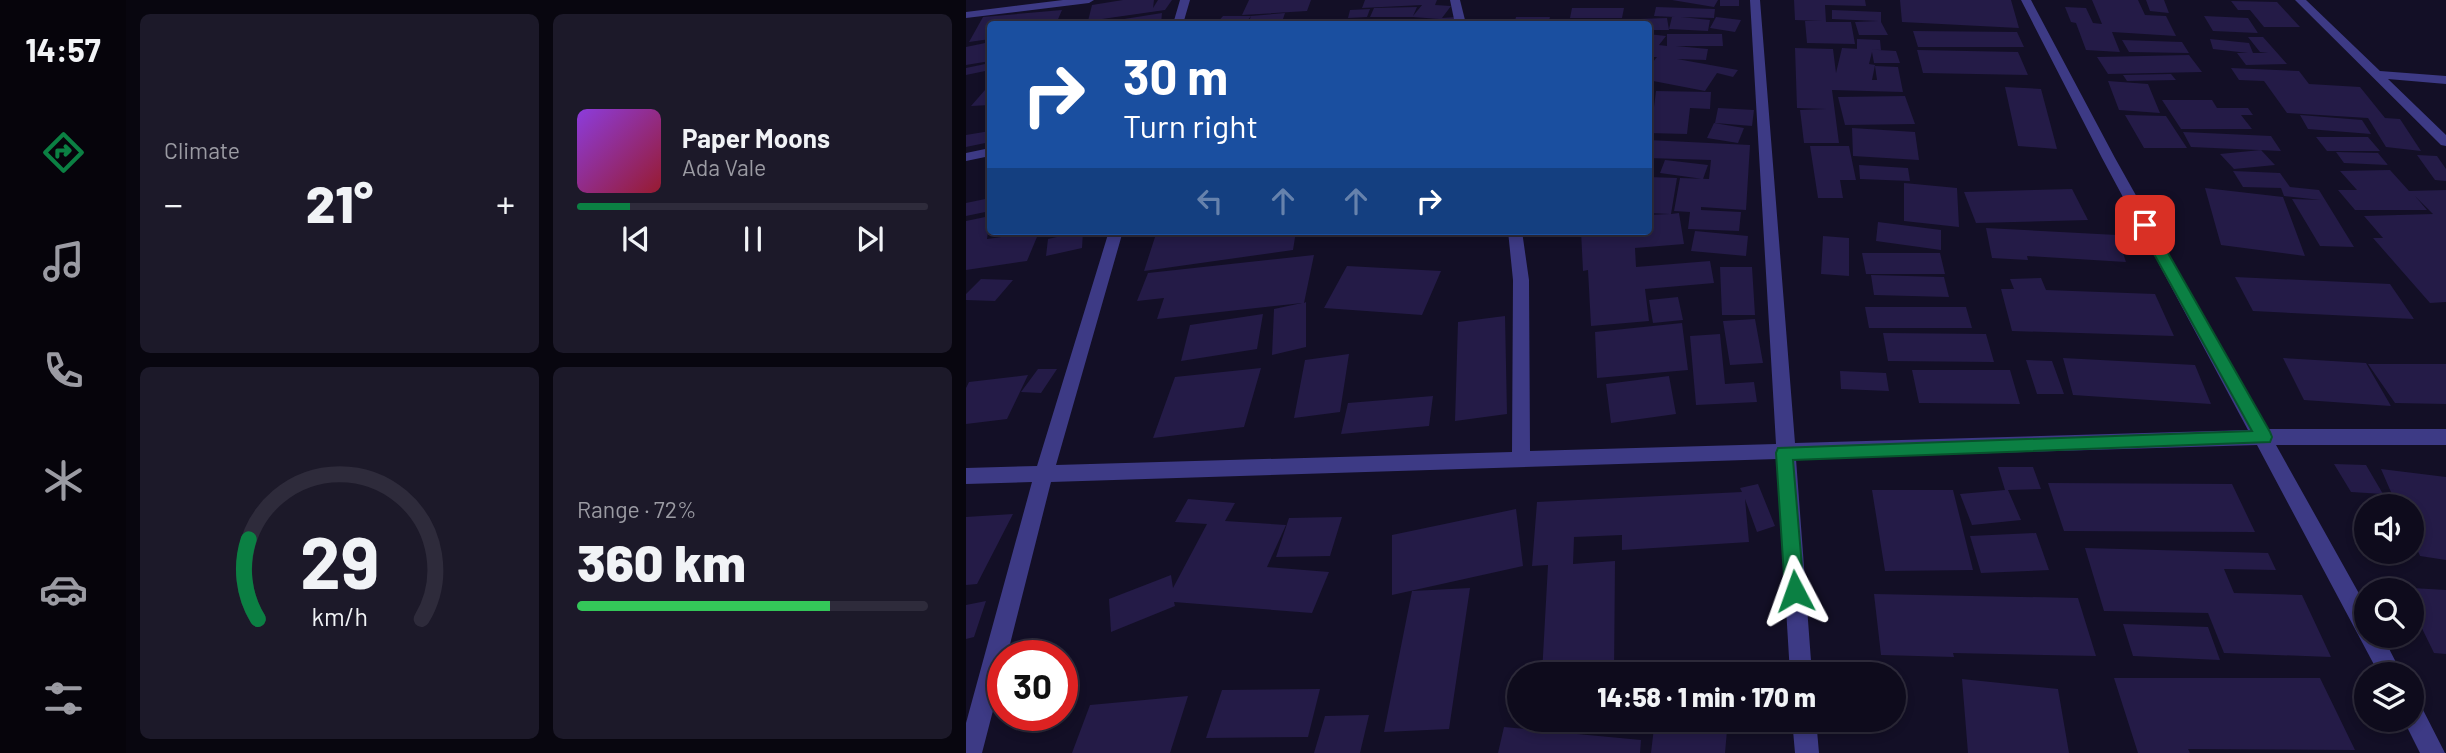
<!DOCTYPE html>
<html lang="en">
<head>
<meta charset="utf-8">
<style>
  body { margin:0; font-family:Barlow,sans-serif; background:#1c1929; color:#f1f3f6; height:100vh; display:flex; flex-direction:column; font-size:26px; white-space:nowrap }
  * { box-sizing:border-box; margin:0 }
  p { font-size:23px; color:#9b9ba3 }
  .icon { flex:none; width:38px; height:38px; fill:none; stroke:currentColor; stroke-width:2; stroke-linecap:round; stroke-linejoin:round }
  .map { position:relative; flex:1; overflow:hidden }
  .side { display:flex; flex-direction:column; gap:14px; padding:14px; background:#08060f; width:840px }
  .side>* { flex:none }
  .guide { position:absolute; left:21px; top:21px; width:665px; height:214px; border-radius:7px; box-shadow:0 4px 10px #0003,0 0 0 2px #2e2b3b; background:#1a4fa0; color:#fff; overflow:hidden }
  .fabs { position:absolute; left:1388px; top:494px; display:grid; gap:14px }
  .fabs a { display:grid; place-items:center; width:70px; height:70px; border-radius:50%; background:#0e0b1c; box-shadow:0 4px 10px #0003,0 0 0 2px #2e2b3b; font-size:35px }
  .speed { position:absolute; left:21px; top:640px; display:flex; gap:14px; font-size:35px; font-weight:700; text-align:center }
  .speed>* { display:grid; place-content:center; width:91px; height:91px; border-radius:50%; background:#0e0b1c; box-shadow:0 4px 10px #0003,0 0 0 2px #2e2b3b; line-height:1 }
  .speed .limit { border:10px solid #d22; background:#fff; color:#111 }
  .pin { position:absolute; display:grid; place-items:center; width:60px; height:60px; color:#fff; margin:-30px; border-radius:14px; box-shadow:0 4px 10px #0006 }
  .me { position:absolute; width:77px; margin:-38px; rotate:356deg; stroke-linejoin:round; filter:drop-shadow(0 0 5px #0008) }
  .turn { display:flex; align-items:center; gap:24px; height:147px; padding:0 21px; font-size:32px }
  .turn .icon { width:91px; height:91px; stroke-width:2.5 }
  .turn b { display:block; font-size:49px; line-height:60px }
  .lanes { display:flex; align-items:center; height:66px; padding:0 21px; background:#0003; justify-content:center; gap:35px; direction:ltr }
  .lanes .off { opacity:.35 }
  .big { font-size:52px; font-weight:800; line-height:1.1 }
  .side .tile { flex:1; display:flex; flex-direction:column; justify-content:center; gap:10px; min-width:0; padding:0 24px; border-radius:10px; background:#1c1929 }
  .side .dial { align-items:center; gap:0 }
  .dial svg { height:182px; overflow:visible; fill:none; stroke:#2e2b3b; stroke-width:7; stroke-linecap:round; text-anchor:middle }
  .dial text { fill:#f1f3f6; stroke:none }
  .song { display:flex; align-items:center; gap:21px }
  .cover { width:84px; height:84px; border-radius:10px; background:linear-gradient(135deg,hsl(270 70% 55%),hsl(350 70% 35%)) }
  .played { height:7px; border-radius:4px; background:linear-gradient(90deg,#0b8043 15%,#2e2b3b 15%) }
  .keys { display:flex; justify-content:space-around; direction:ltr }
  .heat { display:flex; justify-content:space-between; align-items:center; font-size:38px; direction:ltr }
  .charge { height:10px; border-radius:5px; background:linear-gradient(90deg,#34c759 72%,#2e2b3b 0) }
  .side .tiles { flex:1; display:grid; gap:14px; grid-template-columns:repeat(2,1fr) }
  .trip { position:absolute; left:541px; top:662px; width:399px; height:70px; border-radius:35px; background:#0e0b1c; box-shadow:0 4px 10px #0003,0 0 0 2px #2e2b3b; font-weight:800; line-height:70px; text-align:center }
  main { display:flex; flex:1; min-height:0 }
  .dock { display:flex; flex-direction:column; width:126px; justify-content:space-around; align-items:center; background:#06040b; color:#9b9ba3 }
  .dock .icon { width:49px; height:49px }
  .dock .active { color:#0b8043 }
  .dock b { font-size:32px; color:#f1f3f6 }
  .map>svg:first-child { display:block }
  .building { fill:#241b47 }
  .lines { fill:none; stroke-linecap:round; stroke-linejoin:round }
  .minor { fill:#3d3a85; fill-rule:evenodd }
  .route { fill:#0b8043; stroke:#07532c; stroke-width:2 }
</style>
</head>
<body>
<main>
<nav class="dock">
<b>14:57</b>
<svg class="icon active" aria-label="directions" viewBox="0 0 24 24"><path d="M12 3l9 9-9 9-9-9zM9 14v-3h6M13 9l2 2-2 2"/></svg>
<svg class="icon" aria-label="music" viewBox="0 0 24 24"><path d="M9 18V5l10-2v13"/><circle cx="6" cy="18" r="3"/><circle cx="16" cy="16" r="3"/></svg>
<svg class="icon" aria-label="phone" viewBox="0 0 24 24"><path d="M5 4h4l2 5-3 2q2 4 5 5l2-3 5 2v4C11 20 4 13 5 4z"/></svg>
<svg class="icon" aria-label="climate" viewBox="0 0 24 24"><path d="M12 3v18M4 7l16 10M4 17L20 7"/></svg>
<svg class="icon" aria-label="car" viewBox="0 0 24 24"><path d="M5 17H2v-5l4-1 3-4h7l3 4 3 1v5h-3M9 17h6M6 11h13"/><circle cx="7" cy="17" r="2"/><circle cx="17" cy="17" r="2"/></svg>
<svg class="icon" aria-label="filters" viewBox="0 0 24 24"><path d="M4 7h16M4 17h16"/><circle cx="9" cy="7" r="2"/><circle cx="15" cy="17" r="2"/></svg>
</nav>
<section class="side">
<div class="tiles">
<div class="tile"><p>Climate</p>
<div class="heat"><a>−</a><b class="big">21°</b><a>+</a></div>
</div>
<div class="tile">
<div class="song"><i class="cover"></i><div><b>Paper Moons</b><p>Ada Vale</p></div></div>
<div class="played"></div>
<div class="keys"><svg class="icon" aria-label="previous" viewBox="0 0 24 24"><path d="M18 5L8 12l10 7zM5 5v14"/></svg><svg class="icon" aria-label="pause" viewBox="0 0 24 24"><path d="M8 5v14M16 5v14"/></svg><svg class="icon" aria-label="next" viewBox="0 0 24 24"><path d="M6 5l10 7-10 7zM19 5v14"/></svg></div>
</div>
<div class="tile dial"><svg viewBox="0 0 100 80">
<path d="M14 69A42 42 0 1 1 86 69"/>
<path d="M14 69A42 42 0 0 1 10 34" stroke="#0b8043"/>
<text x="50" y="56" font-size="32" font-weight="700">29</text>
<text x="50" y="72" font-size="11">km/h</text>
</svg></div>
<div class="tile"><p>Range · 72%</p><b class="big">360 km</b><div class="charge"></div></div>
</div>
</section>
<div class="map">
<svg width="1480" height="753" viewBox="0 0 1480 753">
  <rect width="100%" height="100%" fill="#130f26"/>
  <path class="building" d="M157 0H188L187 8 192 0H206L199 10 122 21 126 5Z
    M283 0H345L341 11 276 15Z
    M399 0H471L469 5 485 6 476 18 491 17 492 24H461V20L473 19 447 17H404L408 8 451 7 447 16 456 5 396 8Z
    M706 0H752L748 7Z
    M754 0H773V6H754Z
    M828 0H899L900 6 859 5 860 22H885L889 44 841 43 839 21H856L829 20Z
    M934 0H1045L1053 28 936 22Z
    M1126 0H1172L1179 15 1200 16 1210 36 1146 32 1154 52 1120 50 1110 23 1105 22 1099 7 1120 8 1127 23 1136 24Z
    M1180 0H1198L1203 13 1184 11Z
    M1265 1 1311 2 1334 27H1298L1284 10H1272Z
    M690 7 749 9 748 18 715 17 744 20 742 31 703 29 706 17H709L688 16Z
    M606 8H658L656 18H604Z
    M404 9 401 17 382 18 384 10Z
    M96 10 90 24H24V39L3 42 17 17Z
    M866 10 915 12V22L922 35H893L889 22 912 21 866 19Z
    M196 13 195 24H133V23Z
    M319 13 316 22 282 24 285 16Z
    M257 16H285L279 24H250Z
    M1238 16 1282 18 1292 33 1247 31Z
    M550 17H584L582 24H548Z
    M750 17 775 20 769 32 744 28Z
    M701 18 703 30H682V24H674V19Z
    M947 31 1051 32 1058 47H952Z
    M682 34 700 36 693 45 701 46V34H756L757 46H710L742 49 740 60 711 59 772 70 767 77 751 73 739 91 682 80V68L691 57H682Z
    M1282 37H1297L1321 64 1280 65 1271 53H1282L1247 49 1244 39 1283 43 1287 53H1302L1294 52Z
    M891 39 914 40 915 50 891 49Z
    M1156 40 1216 42 1223 53 1163 52Z
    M24 42V61L0 65V47Z
    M829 48 867 49 870 73 876 48 930 51 934 63H908L906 52 903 64 909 65 906 80H911L909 66 932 67 937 92 866 90 873 143H838L834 110 860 109 831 108Z
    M951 50 1052 52 1062 75 957 73Z
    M1223 55 1236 72 1142 74 1131 57Z
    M24 63V70L0 75V68Z
    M1265 68 1333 71 1343 84 1394 87 1419 118 1434 119 1455 151 1420 147 1402 118 1321 113 1298 81 1273 80Z
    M1205 74 1210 80 1161 81 1157 75Z
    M1142 81 1182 84 1194 113 1153 110Z
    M1039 87 1075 89 1091 149 1052 146Z
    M19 90H24V105L5 106Z
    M690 91 745 92 744 109 724 108 721 134 682 133V107H688Z
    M939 96 949 124 879 125 872 97Z
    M1196 100H1246L1251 108H1282L1287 115H1275L1286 129H1215Z
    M752 108 788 110 786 126 749 123Z
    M1159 115 1200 116 1221 148H1178Z
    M1334 115 1396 120 1405 134 1342 129Z
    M748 123 778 128 772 143 741 138Z
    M886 128 949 132 953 160 887 156Z
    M24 131V142L0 147V135Z
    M1217 132 1305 136 1315 151 1225 147Z
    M1350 137H1402L1414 151H1361Z
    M682 140 784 145 780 210 735 207V210L775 212 773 231 722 229 724 212 708 211 714 178 743 179 745 160 682 158Z
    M844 146H883L890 180H874L877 198H852Z
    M1295 150 1309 165 1268 169 1254 154Z
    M1370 152 1412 153 1422 165 1378 163Z
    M1451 155 1471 156 1480 169V181L1469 180Z
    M699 160 742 165 737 179 694 173Z
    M893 165 942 168 944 181 894 179Z
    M1424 170 1443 191 1480 190V302L1464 303 1407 238H1417L1398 216 1467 214 1449 196 1461 210H1389L1372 190H1391L1374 171Z
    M1267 171 1314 173 1324 187 1353 190 1388 247 1354 246 1326 199 1355 200 1318 196 1315 188 1277 187Z
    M682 177 711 178 705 214 713 213 718 244 669 248 670 267 744 261 748 283 679 289 683 321 625 326 622 270 617 271 615 231H682V215L704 214 682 213Z
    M938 183 991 188 993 227 938 221Z
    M1239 188 1317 197 1339 256 1255 245Z
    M1106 189 1122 220 1010 223 998 192Z
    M24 198V211L0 216V203Z
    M24 216 21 239 73 232 61 261 0 270V221Z
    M912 222 975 230V250L910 241Z
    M1020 228 1151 235 1160 262 1061 256 1062 260 1026 258Z
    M117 231 116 248 80 256 82 239Z
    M232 231H330L327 250 178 271 189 237Z
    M729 231 782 236 780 256 725 251Z
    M857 236 883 238V276L855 274Z
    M896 253H974L979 274H900Z
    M348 255 338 303 340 302V347L306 355 308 309 336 303 191 319 198 298 171 301 182 273Z
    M381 266 475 271 456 315 358 308Z
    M754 267H786L789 315H756Z
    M905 275 978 277 983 297 908 295Z
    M1269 277 1424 284 1448 319 1287 311Z
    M1075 278 1080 290 1189 294 1208 336 1046 331 1035 289H1048L1044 279Z
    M15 279 47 280 29 301 0 300V294Z
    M712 297 717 320 687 323 683 300Z
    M899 307H1000L1006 328H903Z
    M297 314 291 349 215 361 224 325Z
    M539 316 541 414 489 421 492 322Z
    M789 319 797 363 764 365 757 321Z
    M716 323 722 370 631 378 629 332Z
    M917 333 1020 334 1028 362 922 361Z
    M754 334 759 384 788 382 791 402 730 405 724 336Z
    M383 354 374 412 328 418 339 360Z
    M1097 358 1229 365 1245 404 1107 395Z
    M1317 358 1400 363 1425 406 1338 400Z
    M1060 360 1086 361 1098 394H1071Z
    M1402 364H1480V404L1429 403Z
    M295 368 278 427 187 438 209 377Z
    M72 369H91L75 393 55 392Z
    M946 370H1044L1054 404 953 403Z
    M874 371 920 373 923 391 875 389Z
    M62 375 41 419 0 424V388L3 382Z
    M703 376 710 414 645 423 640 384Z
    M467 396 463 426 375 434 382 403Z
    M1368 464 1400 465 1417 494 1385 492Z
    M1032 467H1067L1075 489 1042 490 1055 520 1006 525 994 494 1039 490Z
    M1415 469 1480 477V560L1454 556 1446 537V506H1431Z
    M1082 483 1266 484 1289 532 1098 531Z
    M792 484 809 526 791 532 779 499 783 542 656 550V535L608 537 607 564 649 561 648 674H576L582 565 566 566 571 502 776 492 774 488Z
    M906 490H987L1007 570 919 571Z
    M222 499 269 503 259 521 320 525 301 567 363 572 346 613 208 602 209 606 145 632 143 599 205 575 207 588 241 524 209 522Z
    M550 509 557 566 426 595V535Z
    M47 514 11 584 0 585V517Z
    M376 517 364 556 310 557 323 518Z
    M1070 533 1083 570 1015 573 1004 536Z
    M1119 548 1302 553 1310 570 1258 569 1268 593 1336 595 1365 657 1258 653 1242 613 1138 611Z
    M504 588 483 729 418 732 446 591Z
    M1446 588 1480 590V654L1468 653 1446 608Z
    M908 594 1112 598 1130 656 987 653 988 657 915 655Z
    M20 601 8 637 0 639V605Z
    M1157 624 1242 627 1254 660 1167 656Z
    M697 664 766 671V674H696Z
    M1148 678H1354L1389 750 1222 749 1224 753H1172Z
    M996 679 1092 689 1103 753H1002Z
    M354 689 342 737 240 738 256 690Z
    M222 696 204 753H106L124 705Z
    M403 715 394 753H348L359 716Z
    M689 719H762L759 753H685Z
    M538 727 675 740 674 753H532Z"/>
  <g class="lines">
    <path class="minor" d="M97 0H128L123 3 0 18V12Z
      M214 0H224L217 24H207Z
      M484 0H494L500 24H489Z
      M784 0H794L829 443 1282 430 1136 158 1055 0H1065L1149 158 1301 429H1480V445H1310L1400 606V635H1416L1436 674H1413L1291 445 830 459 846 674H824L811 459 85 482 41 656H37V672L16 753H0V723L66 482 0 484V468L71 466 143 231H157L90 465 546 452 547 280 542 231H556L563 280 564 451 810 444Z
      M1329 0H1340L1414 71 1480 76V84L1422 79 1480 135V146L1475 145Z
      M24 148V156L0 161V153Z
      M1446 700 1454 704 1479 753H1454L1437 719H1446Z
      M826 719H850L853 753H829Z"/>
  </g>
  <path class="route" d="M1179 220 1186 225 1304 432 1306 437 1304 442 827 460 838 591 836 597 829 600 822 597 819 591 810 453 812 448 1286 431 1172 225Z"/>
</svg>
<div class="fabs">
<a><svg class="icon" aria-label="sound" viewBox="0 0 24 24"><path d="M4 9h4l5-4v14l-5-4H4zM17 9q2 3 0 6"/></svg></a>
<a><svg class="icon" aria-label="search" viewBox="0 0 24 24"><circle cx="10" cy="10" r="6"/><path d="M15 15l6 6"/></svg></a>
<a><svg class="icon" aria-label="layers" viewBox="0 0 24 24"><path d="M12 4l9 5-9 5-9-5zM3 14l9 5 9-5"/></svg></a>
</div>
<div class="speed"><div class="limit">30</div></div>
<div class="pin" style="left:1179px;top:225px;background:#d93025"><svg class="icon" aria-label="arrive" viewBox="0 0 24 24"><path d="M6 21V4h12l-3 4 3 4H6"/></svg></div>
<svg class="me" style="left:829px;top:591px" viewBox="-20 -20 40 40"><path d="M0-17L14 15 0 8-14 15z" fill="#0b8043" stroke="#fff" stroke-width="4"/></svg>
<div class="trip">14:58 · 1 min · 170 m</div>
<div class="guide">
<div class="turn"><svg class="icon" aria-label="right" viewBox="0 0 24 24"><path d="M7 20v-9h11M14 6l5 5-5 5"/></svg><div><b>30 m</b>Turn right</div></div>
<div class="lanes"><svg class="icon off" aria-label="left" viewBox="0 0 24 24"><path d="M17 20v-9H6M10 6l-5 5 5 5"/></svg><svg class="icon off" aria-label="ahead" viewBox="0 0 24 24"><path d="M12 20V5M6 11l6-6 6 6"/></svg><svg class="icon off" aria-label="ahead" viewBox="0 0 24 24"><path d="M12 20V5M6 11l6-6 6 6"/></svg><svg class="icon" aria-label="right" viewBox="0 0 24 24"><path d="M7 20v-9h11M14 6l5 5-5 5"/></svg></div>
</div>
</div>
</main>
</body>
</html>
